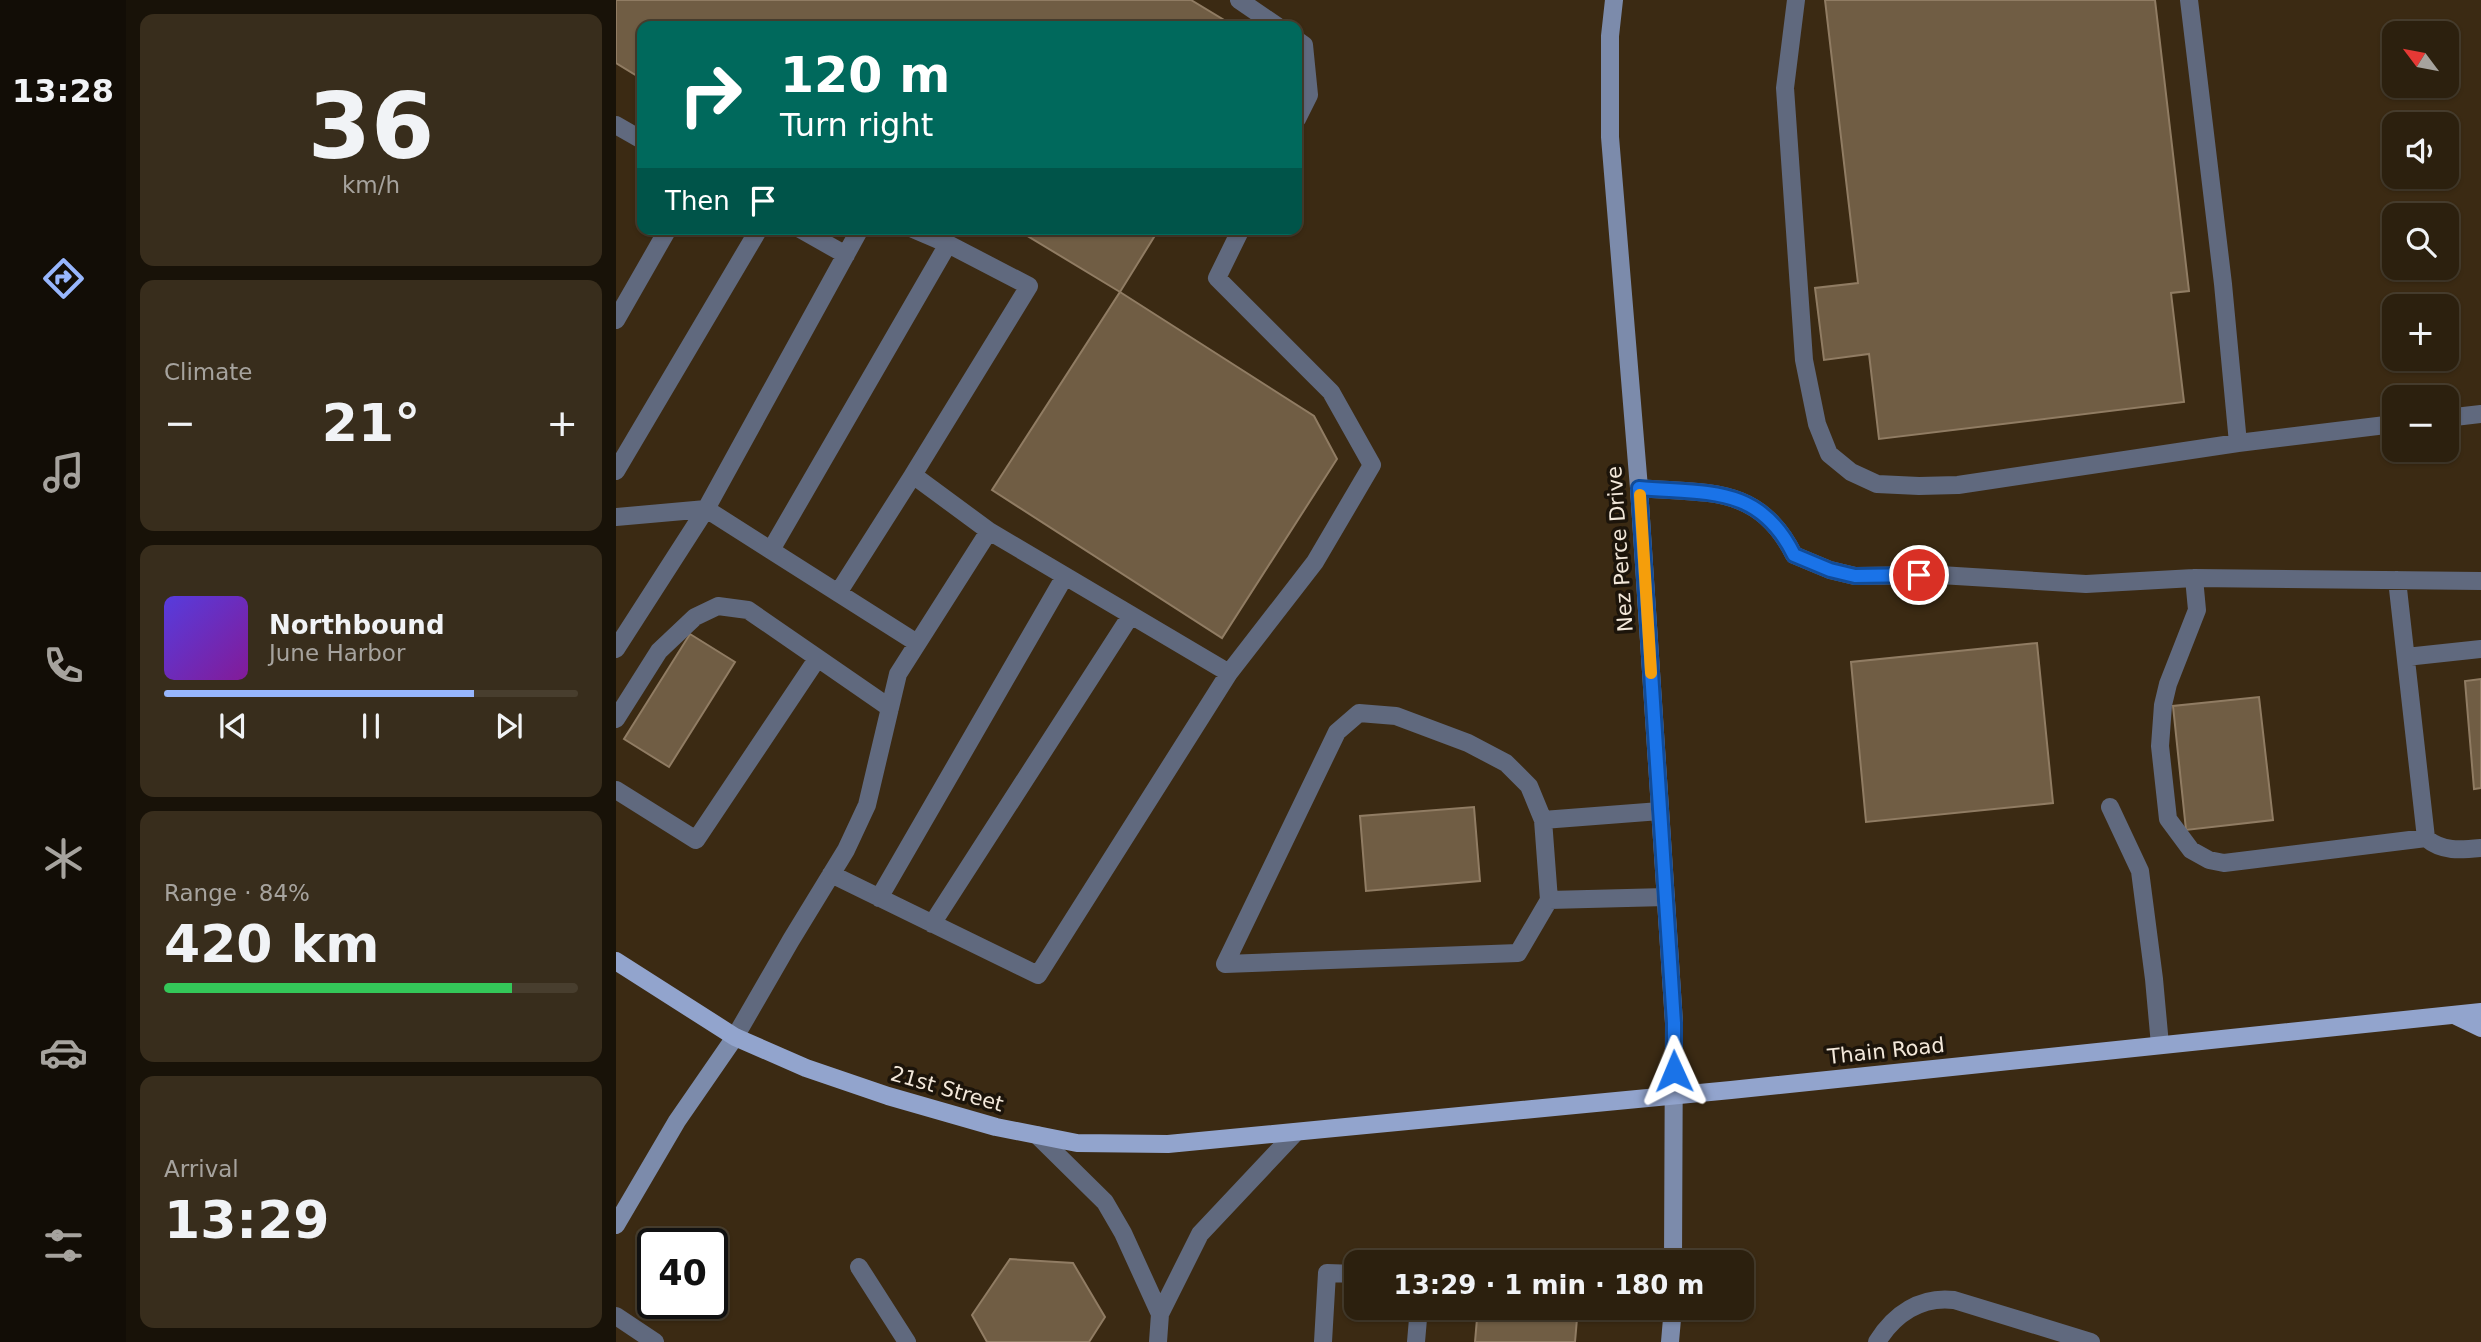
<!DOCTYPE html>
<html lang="en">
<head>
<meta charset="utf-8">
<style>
  body { margin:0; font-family:"DejaVu Sans",sans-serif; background:#382d1c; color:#f1f3f6; height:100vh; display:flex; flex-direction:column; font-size:26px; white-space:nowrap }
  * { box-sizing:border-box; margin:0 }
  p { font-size:23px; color:#a6a39e }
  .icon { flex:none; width:38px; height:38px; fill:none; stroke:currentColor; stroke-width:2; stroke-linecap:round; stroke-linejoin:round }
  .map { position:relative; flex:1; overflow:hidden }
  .details { display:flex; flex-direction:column; gap:14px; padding:14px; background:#181208; width:490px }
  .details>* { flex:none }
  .banner { position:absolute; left:21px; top:21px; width:665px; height:214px; border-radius:14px; box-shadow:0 2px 5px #0004,0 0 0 2px #483e2e; background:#00695c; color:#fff; overflow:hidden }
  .needle { width:46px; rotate:302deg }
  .buttons { position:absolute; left:1766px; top:21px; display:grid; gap:14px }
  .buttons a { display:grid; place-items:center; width:77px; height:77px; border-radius:14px; background:#2c200e; box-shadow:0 2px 5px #0004,0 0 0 2px #483e2e; font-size:35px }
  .speed { position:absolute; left:21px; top:1228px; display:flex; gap:14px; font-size:35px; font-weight:700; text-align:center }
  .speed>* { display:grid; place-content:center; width:91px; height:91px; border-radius:50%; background:#2c200e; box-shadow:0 2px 5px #0004,0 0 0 2px #483e2e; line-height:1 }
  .speed .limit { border:4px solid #111; border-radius:10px; background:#fff; color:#111 }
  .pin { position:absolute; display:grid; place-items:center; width:60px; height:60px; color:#fff; margin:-30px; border:4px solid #fff; border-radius:50%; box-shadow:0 2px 7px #0007 }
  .me { position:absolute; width:77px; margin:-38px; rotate:359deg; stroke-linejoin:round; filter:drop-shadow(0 0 5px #0008) }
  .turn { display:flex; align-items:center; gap:24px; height:147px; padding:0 28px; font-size:32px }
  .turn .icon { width:91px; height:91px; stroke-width:2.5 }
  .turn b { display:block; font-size:49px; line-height:60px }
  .then { display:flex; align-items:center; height:66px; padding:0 28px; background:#0003; gap:14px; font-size:26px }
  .big { font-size:52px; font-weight:800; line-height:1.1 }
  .details .widget { flex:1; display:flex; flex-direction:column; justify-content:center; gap:10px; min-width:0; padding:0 24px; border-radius:14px; background:#382d1c }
  .details .dial { align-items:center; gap:0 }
  .dial b { font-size:91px; line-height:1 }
  .song { display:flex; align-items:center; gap:21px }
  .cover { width:84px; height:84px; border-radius:10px; background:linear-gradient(135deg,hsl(250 70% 55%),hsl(290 70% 35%)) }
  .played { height:7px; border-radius:4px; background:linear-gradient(90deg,#97b6fd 75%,#483e2e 75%) }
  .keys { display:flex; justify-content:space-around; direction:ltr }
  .heat { display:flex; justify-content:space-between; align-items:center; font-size:38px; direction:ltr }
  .charge { height:10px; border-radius:5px; background:linear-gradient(90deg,#34c759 84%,#483e2e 0) }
  .trip { position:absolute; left:728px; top:1250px; width:410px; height:70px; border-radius:14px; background:#2c200e; box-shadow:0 2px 5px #0004,0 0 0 2px #483e2e; font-weight:800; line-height:70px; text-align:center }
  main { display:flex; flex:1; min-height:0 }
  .menu { display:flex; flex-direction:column; width:126px; justify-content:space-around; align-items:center; background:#120d06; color:#a6a39e }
  .menu .icon { width:49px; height:49px }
  .menu .active { color:#97b6fd }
  .menu b { font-size:32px; color:#f1f3f6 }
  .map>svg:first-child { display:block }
  .building { fill:#705d44; stroke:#907c63; stroke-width:2 }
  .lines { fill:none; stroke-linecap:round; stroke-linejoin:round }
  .lane { stroke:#60697e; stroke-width:18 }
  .secondary { stroke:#7c8bab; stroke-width:18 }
  .primary { stroke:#92a4cd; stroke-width:18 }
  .route-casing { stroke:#114b97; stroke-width:18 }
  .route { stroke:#1a73e8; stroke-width:12 }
  .slow { stroke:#f59e0b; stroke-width:12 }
  .labels { text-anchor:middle; stroke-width:7; stroke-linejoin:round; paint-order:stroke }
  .street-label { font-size:21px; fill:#f3e8da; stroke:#1c140a }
</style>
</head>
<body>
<main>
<nav class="menu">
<b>13:28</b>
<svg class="icon active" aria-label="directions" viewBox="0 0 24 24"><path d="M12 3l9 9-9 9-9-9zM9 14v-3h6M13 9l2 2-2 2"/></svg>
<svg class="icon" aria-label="music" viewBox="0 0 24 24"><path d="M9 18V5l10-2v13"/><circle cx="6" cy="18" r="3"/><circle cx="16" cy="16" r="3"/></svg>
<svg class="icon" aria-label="phone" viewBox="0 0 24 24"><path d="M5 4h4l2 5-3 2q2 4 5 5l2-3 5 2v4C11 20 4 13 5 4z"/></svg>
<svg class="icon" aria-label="climate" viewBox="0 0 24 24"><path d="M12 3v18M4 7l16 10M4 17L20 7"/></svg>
<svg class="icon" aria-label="car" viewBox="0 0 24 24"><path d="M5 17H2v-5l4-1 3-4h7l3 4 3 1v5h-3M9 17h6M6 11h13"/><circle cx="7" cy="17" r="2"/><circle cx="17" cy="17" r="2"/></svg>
<svg class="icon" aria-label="filters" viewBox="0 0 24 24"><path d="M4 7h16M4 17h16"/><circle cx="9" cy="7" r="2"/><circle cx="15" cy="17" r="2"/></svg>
</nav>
<section class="details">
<div class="widget dial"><b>36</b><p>km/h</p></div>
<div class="widget"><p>Climate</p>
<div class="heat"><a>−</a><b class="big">21°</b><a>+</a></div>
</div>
<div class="widget">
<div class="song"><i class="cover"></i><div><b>Northbound</b><p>June Harbor</p></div></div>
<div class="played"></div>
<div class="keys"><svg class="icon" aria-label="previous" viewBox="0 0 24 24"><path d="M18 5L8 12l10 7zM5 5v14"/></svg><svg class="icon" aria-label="pause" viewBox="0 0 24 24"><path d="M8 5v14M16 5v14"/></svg><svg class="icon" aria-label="next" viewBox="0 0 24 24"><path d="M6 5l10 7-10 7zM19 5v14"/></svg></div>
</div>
<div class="widget"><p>Range · 84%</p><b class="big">420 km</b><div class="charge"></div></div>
<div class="widget"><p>Arrival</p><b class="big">13:29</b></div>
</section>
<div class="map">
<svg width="1865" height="1342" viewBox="0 0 1865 1342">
  <rect width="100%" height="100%" fill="#3b2a13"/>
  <path class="building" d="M0 0H575L618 26H26V79L0 63Z
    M1209 0H1539L1573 291 1555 293 1568 402 1263 439 1253 354 1208 360 1199 288 1242 283Z
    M400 229H543L504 292Z
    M504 292 698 416 721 459 606 638 376 490Z
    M74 634 119 662 53 767 8 739Z
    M1421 643 1437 803 1250 822 1235 662Z
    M1865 679V788L1858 789 1849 681Z
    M1643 697 1657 820 1570 830 1557 706Z
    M858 807 864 881 750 891 744 816Z
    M394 1259 457 1263 489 1317 473 1342H371L356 1315Z
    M862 1307H962L959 1342H859Z"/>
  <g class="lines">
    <path class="lane" d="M623 0 661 26
      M1180 0 1169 88 1188 360 1201 424 1213 454 1235 472 1261 484 1303 486 1342 485 1622 443 1778 424
      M1573 0 1607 284 1622 443
      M681 40 688 45 693 95 681 119
      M0 125 26 140
      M184 229 230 255
      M297 229 332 244
      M0 320 52 229
      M1830 418 1865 414
      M0 471 143 229
      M1023 488C1090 494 1143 484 1178 555L1214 570 1239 576 1324 575 1470 584 1578 578 1865 581
      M0 517 90 509 301 643
      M155 550 332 244 413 286 297 475 373 531 613 673 422 975 215 874
      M1578 578 1581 610 1552 684 1547 705 1544 746 1552 819 1575 850 1593 860 1608 863 1810 838C1826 852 1845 850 1865 848
      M1781 580 1810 838
      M222 593 297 475
      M0 649 90 509 244 229
      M1790 657 1865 649
      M613 673 699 562 756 465 715 392 601 278 625 229
      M0 719 43 651 79 617 102 606 132 610 274 708
      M0 790 80 840 201 659
      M1494 807 1524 871 1538 979 1544 1045
      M1044 811 927 820 933 900 1050 897
      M927 820 913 786 890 763 852 743 780 716 743 713 721 732 609 964 902 953 933 900
      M263 898 449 576
      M316 924 515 615
      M119 1037 175 940 230 850 251 805 282 674 373 531
      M421 1135 489 1202 507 1233 544 1314
      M243 1267 291 1342
      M0 1316 39 1342
      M542 1342 544 1314 584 1234 680 1132
      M707 1342 711 1273 740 1274
      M800 1342 803 1307
      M1261 1342C1278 1314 1305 1296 1338 1300L1475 1342"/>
    <path class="secondary" d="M998 0 994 36V137L1023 488 1058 1023 1057 1262
      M0 1225 61 1121 119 1037
      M1054 1342 1057 1307"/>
    <path class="primary" d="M0 961 119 1037 190 1068 272 1096 380 1127 461 1143 552 1144 1115 1090 1865 1012
      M1838 1015 1865 1028"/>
  </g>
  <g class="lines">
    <g class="route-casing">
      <path id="route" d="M1058 1071V1023L1023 488C1090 494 1143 484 1178 555L1214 570 1239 576 1303 575"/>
    </g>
    <use href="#route" class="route"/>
    <path class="slow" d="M1024 495 1035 673"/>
  </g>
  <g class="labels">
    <g class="street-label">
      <text transform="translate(1004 549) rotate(-94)" y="7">Nez Perce Drive</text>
      <text transform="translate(1270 1051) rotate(-6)" y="7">Thain Road</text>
      <text transform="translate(331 1089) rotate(16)" y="7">21st Street</text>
    </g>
  </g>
</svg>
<div class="buttons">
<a><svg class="needle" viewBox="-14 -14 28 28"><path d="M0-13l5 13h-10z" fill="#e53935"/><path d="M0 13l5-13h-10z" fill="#a6a39e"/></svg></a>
<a><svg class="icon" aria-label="sound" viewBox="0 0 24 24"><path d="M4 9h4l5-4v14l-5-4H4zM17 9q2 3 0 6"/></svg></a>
<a><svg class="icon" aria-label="search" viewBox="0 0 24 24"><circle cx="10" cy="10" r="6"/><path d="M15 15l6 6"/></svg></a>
<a>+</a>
<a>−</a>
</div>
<div class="speed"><div class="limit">40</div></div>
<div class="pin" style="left:1303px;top:575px;background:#d93025"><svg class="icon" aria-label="arrive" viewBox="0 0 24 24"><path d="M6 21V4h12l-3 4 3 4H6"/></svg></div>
<svg class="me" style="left:1058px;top:1071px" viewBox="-20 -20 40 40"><path d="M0-17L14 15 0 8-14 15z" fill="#1a73e8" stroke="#fff" stroke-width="4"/></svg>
<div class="trip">13:29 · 1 min · 180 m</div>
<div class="banner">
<div class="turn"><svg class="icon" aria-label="right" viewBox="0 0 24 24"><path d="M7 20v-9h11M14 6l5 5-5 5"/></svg><div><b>120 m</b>Turn right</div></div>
<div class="then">Then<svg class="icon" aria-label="arrive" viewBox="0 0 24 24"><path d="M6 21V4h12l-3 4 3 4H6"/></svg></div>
</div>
</div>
</main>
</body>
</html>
